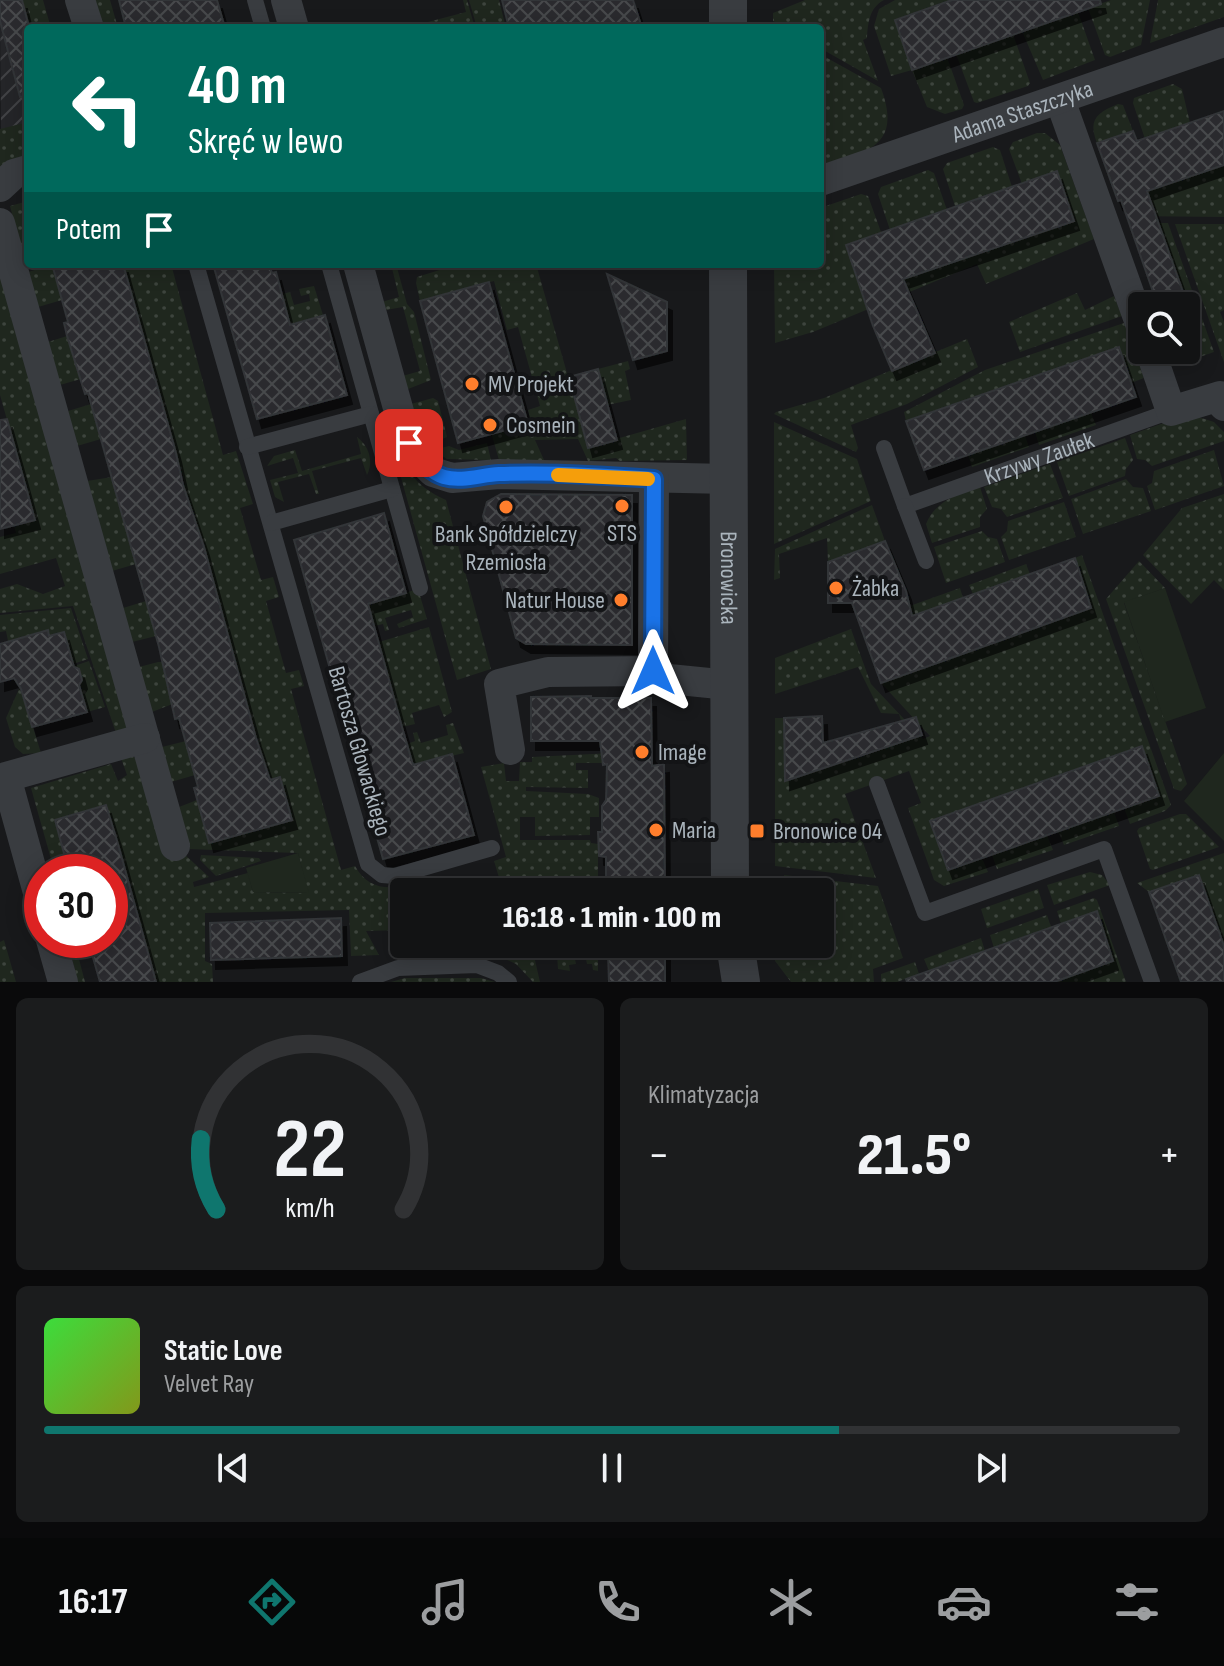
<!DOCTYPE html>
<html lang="pl">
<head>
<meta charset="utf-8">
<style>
  body { margin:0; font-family:"Sofia Sans Condensed",sans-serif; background:#1b1c1d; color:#f1f3f6; height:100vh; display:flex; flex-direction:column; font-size:30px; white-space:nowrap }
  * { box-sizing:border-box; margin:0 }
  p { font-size:26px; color:#9c9ea0 }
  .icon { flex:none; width:44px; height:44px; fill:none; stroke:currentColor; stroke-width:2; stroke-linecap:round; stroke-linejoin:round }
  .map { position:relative; height:982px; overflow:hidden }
  .panel { display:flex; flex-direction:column; gap:16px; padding:16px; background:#0a0a0b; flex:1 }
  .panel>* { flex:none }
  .top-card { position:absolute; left:24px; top:24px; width:800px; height:244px; border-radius:8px; box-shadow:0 4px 20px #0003,0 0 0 2px #313234; background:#00695c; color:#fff; overflow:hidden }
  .fabs { position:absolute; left:1128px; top:292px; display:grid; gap:16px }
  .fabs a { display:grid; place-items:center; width:72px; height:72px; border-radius:8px; background:#121314; box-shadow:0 4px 20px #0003,0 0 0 2px #313234; font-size:40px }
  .speed { position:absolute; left:24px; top:854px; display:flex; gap:16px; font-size:40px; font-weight:700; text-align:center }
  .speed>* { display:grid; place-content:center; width:104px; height:104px; border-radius:50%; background:#121314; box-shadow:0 4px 20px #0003,0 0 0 2px #313234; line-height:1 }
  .speed .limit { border:12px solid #d22; background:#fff; color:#111 }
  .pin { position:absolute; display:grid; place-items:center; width:68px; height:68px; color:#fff; margin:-34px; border-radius:16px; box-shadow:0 4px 12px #0006 }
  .me { position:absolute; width:88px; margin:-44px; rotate:0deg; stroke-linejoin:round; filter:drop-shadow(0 0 6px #0008) }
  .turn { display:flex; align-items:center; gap:28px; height:168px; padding:0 32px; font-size:36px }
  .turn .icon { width:104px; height:104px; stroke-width:2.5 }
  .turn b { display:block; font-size:56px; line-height:68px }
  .then { display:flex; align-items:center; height:76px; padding:0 32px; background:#0003; gap:16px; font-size:30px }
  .big { font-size:60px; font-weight:800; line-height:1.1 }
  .panel .card { flex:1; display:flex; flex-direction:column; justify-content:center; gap:12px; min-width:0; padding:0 28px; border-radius:12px; background:#1b1c1d }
  .panel .dial { align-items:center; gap:0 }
  .dial svg { height:208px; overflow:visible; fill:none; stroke:#313234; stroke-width:7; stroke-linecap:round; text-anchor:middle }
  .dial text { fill:#f1f3f6; stroke:none }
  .song { display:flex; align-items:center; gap:24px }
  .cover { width:96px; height:96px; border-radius:12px; background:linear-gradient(135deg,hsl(120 70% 55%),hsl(70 70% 35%)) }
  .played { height:8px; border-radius:4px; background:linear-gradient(90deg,#0f766e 70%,#313234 70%) }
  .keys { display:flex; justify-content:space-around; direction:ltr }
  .heat { display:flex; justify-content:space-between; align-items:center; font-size:44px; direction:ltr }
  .panel .tiles { flex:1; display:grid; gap:16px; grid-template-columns:1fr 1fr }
  .card:last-child { grid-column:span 2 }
  .trip { position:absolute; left:390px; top:878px; width:444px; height:80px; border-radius:8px; background:#121314; box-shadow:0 4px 20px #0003,0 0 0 2px #313234; font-weight:800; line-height:80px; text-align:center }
  .tab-bar { display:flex; height:128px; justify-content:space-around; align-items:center; background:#070808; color:#9c9ea0 }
  .tab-bar .icon { width:56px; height:56px }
  .tab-bar .current { color:#0f766e }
  .tab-bar b { font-size:36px; color:#f1f3f6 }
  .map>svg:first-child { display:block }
  .industrial { fill:url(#industrial-furrows) }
  .grass { fill:url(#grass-dots) }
  .park { fill:#1f271e }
  .building { fill:url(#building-cross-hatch); stroke:#323437; stroke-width:2; filter:url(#shadow) }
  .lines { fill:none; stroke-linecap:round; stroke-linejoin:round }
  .service { stroke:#393c40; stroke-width:16 }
  .minor { stroke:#393c40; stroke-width:30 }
  .tertiary { stroke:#393c40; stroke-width:38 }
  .route-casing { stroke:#114b97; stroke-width:20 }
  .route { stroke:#1a73e8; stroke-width:14 }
  .slow { stroke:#f59e0b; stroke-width:14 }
  .poi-dot { fill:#ff7e2c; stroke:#131416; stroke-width:3 }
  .labels { text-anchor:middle; stroke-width:8; stroke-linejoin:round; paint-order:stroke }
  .street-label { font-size:24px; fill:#aab4bc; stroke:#131416 }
  .poi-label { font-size:24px; fill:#aab4bc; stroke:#131416; text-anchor:start }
</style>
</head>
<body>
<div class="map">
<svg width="1224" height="982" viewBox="0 0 1224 982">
  <defs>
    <pattern id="industrial-furrows" width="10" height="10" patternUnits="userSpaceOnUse" patternTransform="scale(2)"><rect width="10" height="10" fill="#242528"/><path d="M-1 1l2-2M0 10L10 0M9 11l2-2" fill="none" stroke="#414245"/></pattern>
    <pattern id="grass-dots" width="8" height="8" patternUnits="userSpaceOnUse" patternTransform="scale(2)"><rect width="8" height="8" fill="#1f271e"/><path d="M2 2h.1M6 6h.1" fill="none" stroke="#3d443d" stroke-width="1.8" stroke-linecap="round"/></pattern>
    <pattern id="building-cross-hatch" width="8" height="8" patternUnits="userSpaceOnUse" patternTransform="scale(2)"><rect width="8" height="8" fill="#2b2c2f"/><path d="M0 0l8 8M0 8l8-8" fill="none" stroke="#47484b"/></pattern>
    <filter id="shadow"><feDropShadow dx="5" dy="9" stdDeviation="0" flood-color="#0009"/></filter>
  </defs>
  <rect width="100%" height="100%" fill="#18191b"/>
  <path class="industrial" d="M0 0H22L29 28 28 122 1 131Z"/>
  <path class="grass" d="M22 0H43L51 28H29Z
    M93 0H110L118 28H100Z
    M463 0H467L475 28H405L466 12Z
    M469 0H499L506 28H477Z
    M805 0H884C869 8 868 23 867 38L863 40 878 81 820 48V28H785L773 21V13Z
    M895 0H952L895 21 912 69 947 57 964 105 962 109 945 114 927 107 912 70 891 76 874 26 879 9Z
    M1111 0H1150L1141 45 1110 57 1105 55 1088 8Z
    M1158 0H1224V17L1150 43Z
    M1078 12 1095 60 1043 80 1022 31Z
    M1013 34 1030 83 1028 86 977 103 974 102 956 54Z
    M820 54 881 88C903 147 866 152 820 168Z
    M1173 84 1182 89 1190 123 1145 139 1133 103 1134 98Z
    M1118 104 1123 105 1133 131 1097 143C1088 120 1096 113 1118 104Z
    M28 122V158L0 167V129Z
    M1037 133H1045L1060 145 1094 239 986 284 977 264 813 332 775 343 774 264H820V208L861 194 868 196 881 232 846 245 863 292 1022 184 1009 149 1013 142Z
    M993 147 1000 150 1012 187 955 206 943 169 947 163Z
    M1224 165V217L1128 216 1122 200Z
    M928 170 934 173 947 210 890 230 878 194 881 187Z
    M28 201V245L21 247 10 206Z
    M1149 223H1168L1214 352 1194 359 1176 358 1174 350H1186V326L1194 323 1162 233Z
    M1175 224H1224V310L1220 312 1224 322V362Z
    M0 263 127 728 117 736 73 606 0 613V589L17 584 43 594 65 586 56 558 0 574V537L16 533 14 526 35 519 0 395Z
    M123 264H171L223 455 236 451 253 504 240 508 261 580 273 577 279 597 266 601 286 673 299 670 304 686 291 689 341 870 355 866C367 888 387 891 410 884 416 882 423 879 429 880 456 884 447 892 478 883L480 890 501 884 494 861 506 857 481 767 504 763 506 781H519L520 762H532V757L613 753V763H576V770H588V788L526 787V791L588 794 599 798V817H590V835L535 836V817H520V840H590L591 843 598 844V892H404V930L366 931 379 955 351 956 349 910 205 913V961L212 964 213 982H156L106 805 55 820 65 855 51 859 31 788 111 764 118 781 127 775 121 758 132 756 135 758 181 851 209 877 193 882 194 887 248 873 253 892 308 893 298 853 188 849 190 848 179 807 197 800 210 843 292 819 280 778 268 781 129 537 136 564 112 571 87 481 112 477 119 503 185 484Z
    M391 264H396L407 304 414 312 431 380 403 391 399 377 420 371 403 307 380 311 378 303 399 297Z
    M459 264H536L588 447 686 419 687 460 620 461 616 458 588 461 578 439 535 440 544 460H499L491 432 531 423 528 410 540 406 518 327 507 330 494 281 420 301 416 283 417 277Z
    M52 265 62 300 38 307 28 272Z
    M314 286 323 315 287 325 278 295 290 292 294 305 310 301 309 294 301 296 299 289Z
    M1077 293 1085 310 1114 296 1122 316 1020 352 1009 322Z
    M1124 323 1144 378 1131 383 1118 347 906 421 904 412 985 370Z
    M67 336 84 378 60 385 48 342Z
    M967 339 978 367 907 404 851 425 858 448 856 452 774 414 776 412 824 398Z
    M628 361 630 369 625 371 631 400 607 405 598 369Z
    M433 398 438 401 447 437 428 445 421 436 407 405Z
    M91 404 101 439 77 446 68 411Z
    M1091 413 1096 425 1039 445 1035 432Z
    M1189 414 1214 422 1224 432V441L1152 466 1145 460 1137 459 1130 435Z
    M774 422 857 459 871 501 774 544Z
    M389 434C402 465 414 486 446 500L491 669 457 680Z
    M1025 436 1029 447 972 467 968 455Z
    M357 437C369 446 374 461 367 475L361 458 312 471 319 494H316L309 474 278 482 284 502 275 497 270 480 298 473 293 458 267 466 274 456 295 450 302 471 361 454Z
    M1125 438 1133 460 1126 469 1125 476 1069 496 1057 462Z
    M487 443 491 460 447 459 433 450 449 446 459 450Z
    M1214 450 1224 486 1155 510 1147 486 1152 483 1154 471Z
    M1050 464 1063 498 1007 517 1001 509 992 507 984 487Z
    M1126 479 1133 487 1143 488 1151 511 1083 534 1071 499Z
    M980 487 987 509 980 517V527L932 543 926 524C936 500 957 495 980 487Z
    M1224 494V590L1214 580 1191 604 1143 555 1182 508Z
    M1064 502 1076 537 1009 560 1001 537 1007 531 1008 521Z
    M872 505 885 541 828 562 827 538 779 554 780 578 774 580 775 549Z
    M982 531 988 537 997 539 1005 562 946 583 934 547Z
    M1082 555 1171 805 1165 811 1130 824 1124 808 1141 746 931 821 948 870 982 858 988 872 944 886 934 880 908 808 921 803 909 771 845 794 876 878 775 866V718H784L786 780 907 740 899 714 881 713 858 667 775 694V658L851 629 871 684 923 739 930 736 881 683 1091 608 1075 558Z
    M1139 561 1165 588 1124 603 1187 784 1181 791 1174 789 1106 599Z
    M1026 564 1030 574 973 594 969 585Z
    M960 588 963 598 907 618 904 608Z
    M418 589 427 619 399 628 397 624 413 617 411 610 385 618 389 630 385 631 383 624 374 626 368 604Z
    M146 601 156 636 132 642 123 608Z
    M71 608 88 659 73 664 64 632 49 636 47 630 8 641 6 631 0 632V615Z
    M429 627 452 712 444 717 439 705 412 713 415 724 402 727 379 642Z
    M89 661 105 707 87 712 79 685V669L74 666Z
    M158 662H164L175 703 152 712 139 667Z
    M19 689H21L41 753 23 754 15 747 6 718Z
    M453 723 464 753 413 765 407 744 415 741 413 733 417 732 421 743 448 735 446 725Z
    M186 741 195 775 171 782 162 747Z
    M1114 812 1119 826 1064 845 1058 831Z
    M1180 814H1186L1219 847 1153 870 1150 869 1137 831 1139 828Z
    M1047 835 1053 850 997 869 992 855Z
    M1224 853V946L1199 875 1149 892 1137 883Z
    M201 855 259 858 261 861 216 876 200 860Z
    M1090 872 1102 875 1110 885 1054 905 1047 885Z
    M784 875 878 886 903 958 873 969 874 982H791L775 961V944H820V892H813V883H785Z
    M1038 889 1044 908 987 928 981 909Z
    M1094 898 1097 900 1126 982H1054L1061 924 1057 911Z
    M1047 915 1051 927 994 948 990 935Z
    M981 938 985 951 929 971 924 959Z
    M4 940 16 982H0V942Z
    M67 940H74L85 982H78Z
    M494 944H593V954H598V971L593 970 592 964H587L586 959H575L576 964 569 965 570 971 558 969 557 955 534 956 540 982H533L516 964 497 955Z
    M915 962 919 974 897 982H881V974Z
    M405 978H481L495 982H391Z"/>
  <path class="park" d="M1165 588 1206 708 1165 722 1124 602Z
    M1224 753V841L1184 801Z
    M298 853 309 893 253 892 246 868Z"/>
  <path class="building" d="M0 0H22L28 23V96L20 97 0 21Z
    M119 0H217L225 28H126Z
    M502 0H633L642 28H509Z
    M952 0H1100L1101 4 912 70 895 20Z
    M1224 111V165L1147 191 1188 306H1158L1121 200 1118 201 1097 143 1133 131 1137 141Z
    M1057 171 1074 221 903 279 935 353 892 371 873 326 846 245Z
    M52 264H123L176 453 183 485 204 547 256 738 270 780 280 777 292 820 209 843 194 788 198 787 179 718 175 719 159 647 88 393 85 394 67 336 64 323 68 322Z
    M213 264H269L272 273 276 272 290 325 325 315 347 395 257 419Z
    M607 274 667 302V351L633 360Z
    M489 282 528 424 458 443 420 301Z
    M1119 347 1136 397 924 470 906 421Z
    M598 369 617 440 588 448 569 377Z
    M7 419 35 520 0 529V420Z
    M501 494 632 495V645L526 644 516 638 483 516 487 502Z
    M384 513 406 593 368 604 402 727 413 765 452 754 474 835 383 859 294 540Z
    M885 541 906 591 912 616 1075 558 1091 608 881 683 852 603H828V562Z
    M48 630 49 636 64 632 74 667 79 669 82 680 79 685 87 712 32 727 21 689 14 678 0 682V644Z
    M591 696V698H651L652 766 664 764 665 892H610V883H606V857L599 856 598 832H602V806L606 800 607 764 603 765 600 741H531V697Z
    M822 716 823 743 916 717 922 735 785 781 784 718Z
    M1142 746 1159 796 948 870 930 821Z
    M106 805 118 844 156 982H100L88 940H110V872H69L55 820Z
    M1199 875 1224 946V982H1181L1149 892Z
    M1097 911 1113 961 1054 982H907L906 979Z
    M341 918 342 956 211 960 210 923Z
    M613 944H665V982H609L608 954H613Z"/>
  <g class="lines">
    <g class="service">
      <path d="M255 0 263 28"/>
      <path d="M196 264 368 864 382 875 395 876 492 848"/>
      <path d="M329 264 420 588"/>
      <path d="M247 447 371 414"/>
      <path id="s1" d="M884 448 905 506 1171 411"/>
      <path d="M905 506 926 561"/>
      <path d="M271 523 392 489"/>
      <path d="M877 784 925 913 1104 849 1152 982"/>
      <path d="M360 982 398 968 477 965 498 973 509 982"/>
    </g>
    <g class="minor">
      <path d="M80 0 89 28"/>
      <path d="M286 0 294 28"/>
      <path d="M1060 100 1142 329"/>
      <path id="s2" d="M820 181 1224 42"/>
      <path d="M0 187 14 174 28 170"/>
      <path d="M0 223 175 846"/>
      <path d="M358 264 403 426 414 453 433 472 452 478 499 474 729 479"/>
      <path d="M1150 350 1171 411 1220 396 1224 406"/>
      <path d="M653 671 654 479"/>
      <path d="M510 750 499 684 548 672 653 671 669 679 729 685"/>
      <path d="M42 907 6 777 145 738"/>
      <path d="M51 940 63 982"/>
    </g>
    <g class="tertiary">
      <path d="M728 0V28"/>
      <path id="s3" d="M728 264 730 892"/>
      <path d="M735 944 741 982"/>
    </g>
  </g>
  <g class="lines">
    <g class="route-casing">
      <path id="route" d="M409 443C417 457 428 472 444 477 461 482 481 475 499 474 550 472 603 475 654 479L653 671"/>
    </g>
    <use href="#route" class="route"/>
    <path class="slow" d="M558 475 648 479"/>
  </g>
  <g class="poi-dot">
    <circle cx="472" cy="384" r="8"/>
    <circle cx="490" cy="425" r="8"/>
    <circle cx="622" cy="506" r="8"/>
    <circle cx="506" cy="507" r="8"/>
    <circle cx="836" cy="588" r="8"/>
    <circle cx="621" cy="600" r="8"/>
    <circle cx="642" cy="752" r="8"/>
    <circle cx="656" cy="830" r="8"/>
    <rect x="749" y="823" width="16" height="16" rx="4"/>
  </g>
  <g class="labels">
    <g class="street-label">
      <text dy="8" stroke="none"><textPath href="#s2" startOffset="214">Adama Staszczyka</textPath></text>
      <text dy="8" stroke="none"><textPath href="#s1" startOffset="204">Krzywy Zaułek</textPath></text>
      <text dy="8" stroke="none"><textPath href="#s3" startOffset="314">Bronowicka</textPath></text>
      <text transform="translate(360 751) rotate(74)" y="8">Bartosza Głowackiego</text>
    </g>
    <g class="poi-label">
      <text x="488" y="392">MV Projekt</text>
      <text x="506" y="433">Cosmein</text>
      <text x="622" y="541" text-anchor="middle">STS</text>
      <text x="506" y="542" text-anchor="middle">Bank Spółdzielczy<tspan x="506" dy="28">Rzemiosła</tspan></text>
      <text x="852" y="596">Żabka</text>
      <text x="605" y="608" text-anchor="end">Natur House</text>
      <text x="658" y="760">Image</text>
      <text x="672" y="838">Maria</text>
      <text x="773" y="839">Bronowice 04</text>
    </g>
  </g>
</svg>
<div class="fabs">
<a><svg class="icon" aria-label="search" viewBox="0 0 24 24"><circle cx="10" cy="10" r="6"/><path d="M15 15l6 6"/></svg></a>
</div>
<div class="speed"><div class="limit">30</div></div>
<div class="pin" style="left:409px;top:443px;background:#d93025"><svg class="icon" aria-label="arrive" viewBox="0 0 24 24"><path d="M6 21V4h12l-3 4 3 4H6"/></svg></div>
<svg class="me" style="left:653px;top:671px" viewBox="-20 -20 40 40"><path d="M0-17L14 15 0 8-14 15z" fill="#1a73e8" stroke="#fff" stroke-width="4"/></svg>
<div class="trip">16:18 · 1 min · 100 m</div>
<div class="top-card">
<div class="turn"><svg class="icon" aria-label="left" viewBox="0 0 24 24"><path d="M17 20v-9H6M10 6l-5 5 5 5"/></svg><div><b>40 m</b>Skręć w lewo</div></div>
<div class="then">Potem<svg class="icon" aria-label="arrive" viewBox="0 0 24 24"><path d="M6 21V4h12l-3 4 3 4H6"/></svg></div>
</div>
</div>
<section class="panel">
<div class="tiles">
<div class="card dial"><svg viewBox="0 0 100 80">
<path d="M14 69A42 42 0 1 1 86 69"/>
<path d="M14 69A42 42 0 0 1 8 42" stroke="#0f766e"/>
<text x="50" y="56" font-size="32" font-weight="700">22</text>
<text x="50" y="72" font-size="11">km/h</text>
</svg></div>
<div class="card"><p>Klimatyzacja</p>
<div class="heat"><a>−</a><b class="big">21.5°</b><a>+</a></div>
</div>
<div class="card">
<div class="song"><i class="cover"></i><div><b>Static Love</b><p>Velvet Ray</p></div></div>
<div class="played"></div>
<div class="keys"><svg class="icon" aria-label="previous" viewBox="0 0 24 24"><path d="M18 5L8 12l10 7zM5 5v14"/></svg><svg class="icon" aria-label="pause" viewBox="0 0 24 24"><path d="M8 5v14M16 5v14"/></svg><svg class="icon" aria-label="next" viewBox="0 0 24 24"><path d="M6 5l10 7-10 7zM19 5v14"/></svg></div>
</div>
</div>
</section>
<nav class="tab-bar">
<b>16:17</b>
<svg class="icon current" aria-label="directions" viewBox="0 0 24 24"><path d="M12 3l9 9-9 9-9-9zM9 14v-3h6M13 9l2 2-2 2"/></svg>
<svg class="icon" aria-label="music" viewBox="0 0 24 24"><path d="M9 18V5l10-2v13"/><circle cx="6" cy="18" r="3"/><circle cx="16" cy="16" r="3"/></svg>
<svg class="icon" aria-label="phone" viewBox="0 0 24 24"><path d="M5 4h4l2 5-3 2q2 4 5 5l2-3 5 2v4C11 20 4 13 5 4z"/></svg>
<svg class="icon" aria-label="climate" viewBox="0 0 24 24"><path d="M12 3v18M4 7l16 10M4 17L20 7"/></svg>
<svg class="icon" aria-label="car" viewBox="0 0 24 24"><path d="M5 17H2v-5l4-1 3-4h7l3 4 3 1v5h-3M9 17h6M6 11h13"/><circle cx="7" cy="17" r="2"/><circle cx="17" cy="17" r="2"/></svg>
<svg class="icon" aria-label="filters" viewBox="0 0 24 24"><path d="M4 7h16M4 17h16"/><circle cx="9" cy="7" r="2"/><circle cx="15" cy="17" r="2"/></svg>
</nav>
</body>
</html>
